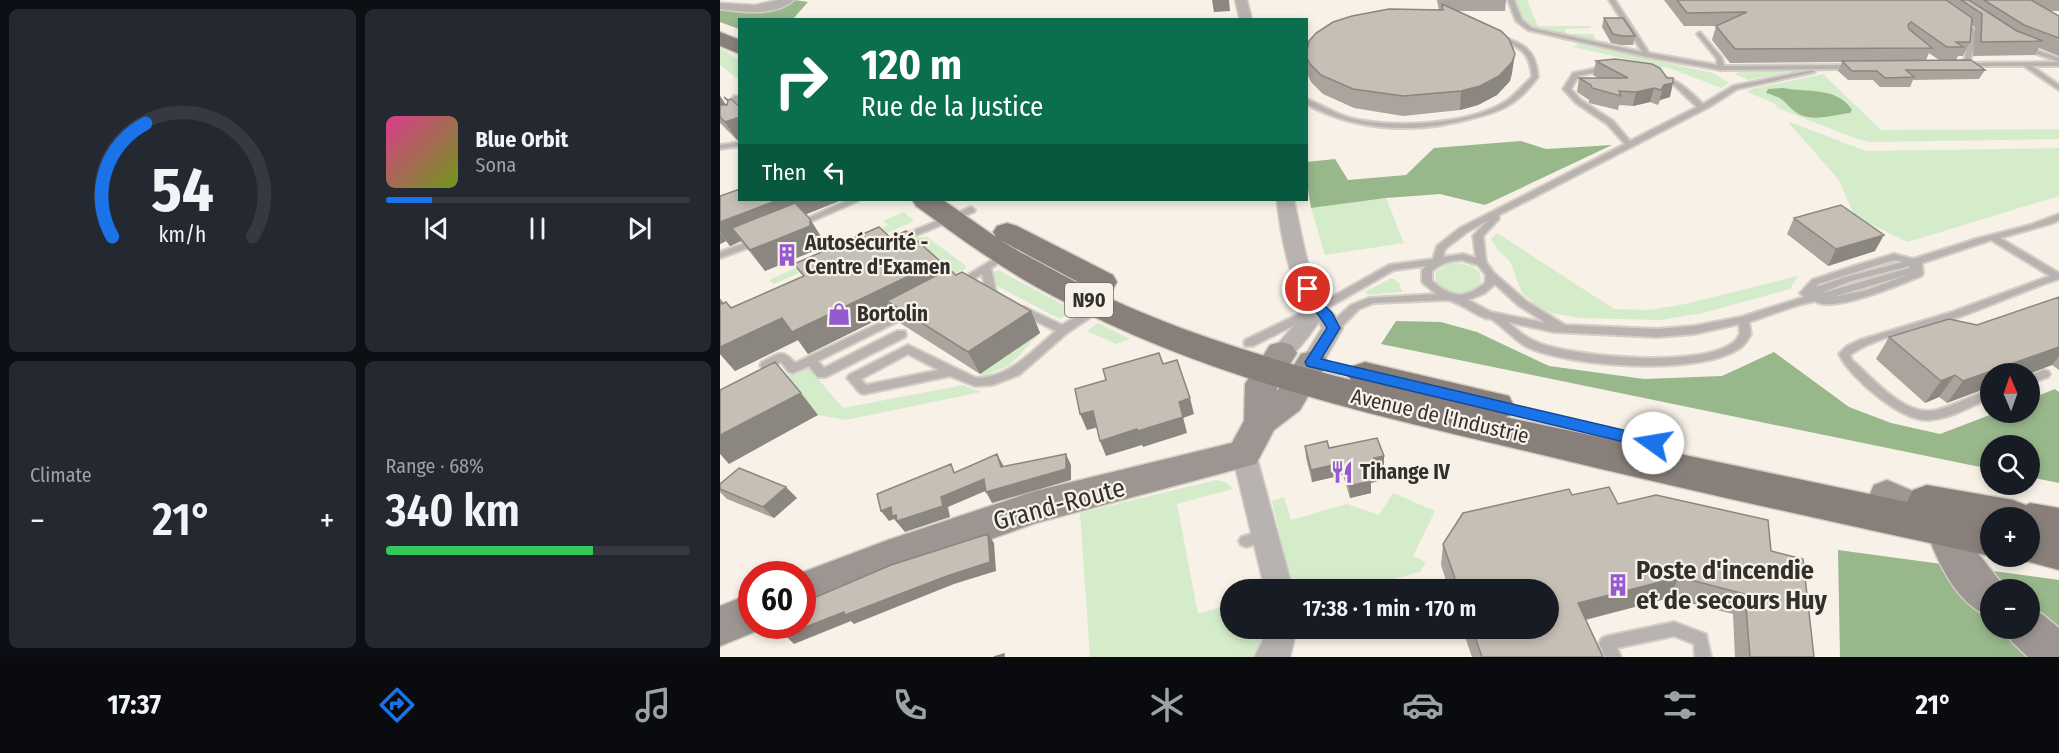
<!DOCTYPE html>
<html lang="en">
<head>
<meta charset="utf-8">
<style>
  body { margin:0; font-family:"Fira Sans Condensed",sans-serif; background:#242831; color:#f1f3f6; height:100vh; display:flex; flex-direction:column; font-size:22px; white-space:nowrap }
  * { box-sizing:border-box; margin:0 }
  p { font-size:20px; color:#9ea1a6 }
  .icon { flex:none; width:33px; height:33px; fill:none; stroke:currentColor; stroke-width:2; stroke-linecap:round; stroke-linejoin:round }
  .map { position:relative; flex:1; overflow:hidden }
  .side { display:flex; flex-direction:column; gap:9px; padding:9px; background:#0d0f14; width:720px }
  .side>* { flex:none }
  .banner { position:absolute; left:18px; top:18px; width:570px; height:183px; border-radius:0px; box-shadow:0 3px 9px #0003; background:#0b6e4f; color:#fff; overflow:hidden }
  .needle { width:39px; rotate:358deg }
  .controls { position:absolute; left:1260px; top:363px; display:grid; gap:12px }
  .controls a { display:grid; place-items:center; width:60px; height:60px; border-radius:50%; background:#171b24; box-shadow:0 3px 9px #0003; font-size:30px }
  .speed { position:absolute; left:18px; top:561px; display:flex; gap:12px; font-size:30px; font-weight:700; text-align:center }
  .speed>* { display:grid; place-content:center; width:78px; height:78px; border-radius:50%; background:#171b24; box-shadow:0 3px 9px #0003; line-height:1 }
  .speed .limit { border:9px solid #d22; background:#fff; color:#111 }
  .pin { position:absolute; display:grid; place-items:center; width:51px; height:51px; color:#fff; margin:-26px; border:3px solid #fff; border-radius:50%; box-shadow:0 2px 6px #0007 }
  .me { position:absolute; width:66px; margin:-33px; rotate:283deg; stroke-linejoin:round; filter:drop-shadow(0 0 4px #0008) }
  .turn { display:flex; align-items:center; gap:21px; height:126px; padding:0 24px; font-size:27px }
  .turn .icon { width:78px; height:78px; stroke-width:2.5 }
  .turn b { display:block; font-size:42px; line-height:51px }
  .then { display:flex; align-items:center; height:57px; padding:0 24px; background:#0003; gap:12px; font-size:22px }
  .big { font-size:45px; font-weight:600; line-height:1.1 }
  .side .card { flex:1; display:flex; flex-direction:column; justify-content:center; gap:9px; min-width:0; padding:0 21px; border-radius:9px; background:#242831 }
  .side .dial { align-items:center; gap:0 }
  .dial svg { height:156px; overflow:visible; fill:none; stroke:#363941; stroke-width:7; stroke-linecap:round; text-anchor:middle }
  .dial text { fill:#f1f3f6; stroke:none }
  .song { display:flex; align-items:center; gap:18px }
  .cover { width:72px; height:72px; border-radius:9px; background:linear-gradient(135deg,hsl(330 70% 55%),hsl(80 70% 35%)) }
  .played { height:6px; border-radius:3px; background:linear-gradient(90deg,#1a73e8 15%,#363941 15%) }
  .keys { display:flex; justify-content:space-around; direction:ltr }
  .heat { display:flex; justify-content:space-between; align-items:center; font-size:33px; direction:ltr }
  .charge { height:9px; border-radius:4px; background:linear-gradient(90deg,#34c759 68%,#363941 0) }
  .side .tiles { flex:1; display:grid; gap:9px; grid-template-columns:repeat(2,1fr) }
  .trip { position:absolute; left:500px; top:579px; width:339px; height:60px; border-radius:30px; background:#171b24; box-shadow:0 3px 9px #0003; font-weight:600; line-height:60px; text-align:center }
  .menu { display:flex; height:96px; justify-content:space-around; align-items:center; background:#090b0e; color:#9ea1a6 }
  .menu .icon { width:42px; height:42px }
  .menu .current { color:#1a73e8 }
  .menu b { font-size:27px; color:#f1f3f6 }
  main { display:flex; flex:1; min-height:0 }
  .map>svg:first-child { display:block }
  .green { fill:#d5eccb }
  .forest { fill:#98b78b; fill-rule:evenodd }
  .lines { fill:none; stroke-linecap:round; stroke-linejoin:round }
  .lane-casing { stroke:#d4cec5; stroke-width:4 }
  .street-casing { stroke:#d4cec5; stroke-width:3 }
  .secondary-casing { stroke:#d4cec5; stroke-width:3 }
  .primary-casing { stroke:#d4cec5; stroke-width:3 }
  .lane { fill:#b8b3b1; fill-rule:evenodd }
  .street { fill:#b8b3b1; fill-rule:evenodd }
  .secondary { fill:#9c9592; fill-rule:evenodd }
  .primary { fill:#887f7b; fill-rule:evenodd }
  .wall { fill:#aaa49d; fill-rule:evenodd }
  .shaded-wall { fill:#8b867f }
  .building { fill:#c6bfb6; stroke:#8b867f; stroke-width:1.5 }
  .route { fill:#1a73e8; stroke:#114b97; stroke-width:1.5 }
  .labels { text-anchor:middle; stroke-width:4.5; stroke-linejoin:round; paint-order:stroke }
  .shield { fill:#f7f1e7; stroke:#6d6a64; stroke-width:1.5 }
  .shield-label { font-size:20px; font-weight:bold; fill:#32302c }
  .poi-label { font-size:21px; font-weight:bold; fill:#32302c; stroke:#f7f1e7; text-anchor:start }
  .street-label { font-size:21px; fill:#32302c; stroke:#f7f1e7 }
  .near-street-label { font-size:26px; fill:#32302c; stroke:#f7f1e7 }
  .near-poi-label { font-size:26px; font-weight:bold; fill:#32302c; stroke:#f7f1e7; text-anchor:start }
</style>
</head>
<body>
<main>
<section class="side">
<div class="tiles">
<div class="card dial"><svg viewBox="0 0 100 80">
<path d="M14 69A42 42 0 1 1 86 69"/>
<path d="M14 69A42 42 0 0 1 31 11" stroke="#1a73e8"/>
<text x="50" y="56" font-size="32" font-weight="700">54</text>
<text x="50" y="72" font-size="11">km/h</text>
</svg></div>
<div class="card">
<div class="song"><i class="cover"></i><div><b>Blue Orbit</b><p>Sona</p></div></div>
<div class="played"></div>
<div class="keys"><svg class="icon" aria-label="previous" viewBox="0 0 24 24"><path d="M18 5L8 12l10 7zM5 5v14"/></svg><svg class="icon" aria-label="pause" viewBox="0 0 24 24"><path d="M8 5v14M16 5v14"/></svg><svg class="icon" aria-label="next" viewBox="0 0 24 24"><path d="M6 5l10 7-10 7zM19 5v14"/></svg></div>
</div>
<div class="card"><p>Climate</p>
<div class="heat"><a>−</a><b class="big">21°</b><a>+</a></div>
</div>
<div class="card"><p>Range · 68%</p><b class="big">340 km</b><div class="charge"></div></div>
</div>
</section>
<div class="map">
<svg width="1339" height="657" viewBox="0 0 1339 657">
  <rect width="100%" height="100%" fill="#f7f1e7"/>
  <path class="green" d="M794 0H807L818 26H870L871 28 844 29 847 34H873L877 41H887L890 45 813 27 802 21Z
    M859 44 993 73 1009 83 1001 88 952 69 853 47Z
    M0 48 19 60V80L0 65Z
    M1020 71H1063L1068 73 1028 80 1015 74Z
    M1103 74 1161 130 1339 129V139L1149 142 1134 138 1058 108 1054 103 1027 92 1032 89Z
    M1067 121 1146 151 1339 148V196L1188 242 1135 217 1119 180Z
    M666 198 684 243 605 255 591 208Z
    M184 212 194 221 54 284 49 280 168 225 163 221Z
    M777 233 894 309 930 310 965 304 1078 276 1070 289 983 313 940 320 861 318 831 313 816 305 802 293 790 261 778 250 771 239Z
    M195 237H207L246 266V268L226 279 185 242Z
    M738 263 752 266 760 273 761 283C750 297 727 295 716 282L715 272 728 264Z
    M278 270 353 310 340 319 275 285 273 273Z
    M671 278 679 282 682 292 648 295 645 292Z
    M378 323 410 339 396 344 367 331Z
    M320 333 290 365 264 376 260 374Z
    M87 366 123 408 243 385 261 392 126 420 98 415 72 384 61 379Z
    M496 480 506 482 513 489 457 504 478 614 510 604V628L545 629 546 639 533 657H370L360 513Z
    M673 493 715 511 693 556 706 562 700 572C667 580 598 604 570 580L552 501 564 497 571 520 627 504 659 515Z"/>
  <path class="forest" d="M75 0 88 2 73 19 20 20 19 29 0 22V10C31 14 47 13 75 0Z
    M1063 88C1087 93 1117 86 1132 110L1130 113C1111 115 1089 124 1073 110 1060 98 1065 99 1046 93L1048 89Z
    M801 141 826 149 892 145 765 205 720 194 666 198 591 208 587 183V162L615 159 628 180 686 175 714 148Z
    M676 321 721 322 757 332 829 366 924 379 1002 376 1054 352 1129 407 1171 423 1220 434 1275 413 1310 412V399L1335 389 1339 392V483L1310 477V446H1270V469L661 344Z
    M1118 550 1339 580V657H1120ZM1270 590H1310V628H1270Z"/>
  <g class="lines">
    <g class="lane-casing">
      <path id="lane" d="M788 0H794L802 20 812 28 922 52 889 0H895L929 53 997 65V59L977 34 980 32 1002 58 1004 66 1132 65 1135 67 1132 69 1001 70 927 57 808 30 796 21Z
        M1244 21C1247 23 1251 25 1253 27 1258 35 1253 56 1248 63L1339 62V66H1312L1339 85V90L1304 66H1241L1240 65 1245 58 1249 33 1248 30 1241 23Z
        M778 36C803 43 816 49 818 77 811 86 802 97 792 103 781 111 766 115 753 118 698 134 637 132 586 104V99C603 105 616 115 634 119 676 128 752 125 788 100 797 93 804 84 812 77 810 51 799 46 776 39V37Z
        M1305 46 1339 58V62L1303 49 1302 48Z
        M888 66 890 67V69L858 76 851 89 861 100 893 121 910 141 977 107 954 85 939 79V77C957 77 970 92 983 104L1013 86 1092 70 1095 72 1017 89 989 107 779 215V219L763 236 766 262 774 273 806 301 845 325 937 329 974 326 1021 317 1084 297 1080 293 1092 280 1134 266 1174 254 1193 259 1196 258 1256 239 1310 225 1339 214V220L1333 223 1280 238 1339 273V279C1305 290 1273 305 1239 317 1206 328 1157 335 1130 355L1132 360C1154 379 1185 418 1217 410 1236 405 1252 395 1270 390V398C1251 406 1230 419 1209 420 1182 422 1130 378 1119 354L1127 346 1140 340 1232 312 1330 276 1271 240 1202 263 1203 274 1201 276C1182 284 1111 314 1095 301L1078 305 1029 322 1031 334C1028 339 1025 345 1020 348 979 376 854 367 809 348 795 341 786 329 773 320 770 318 768 319 765 318 752 313 741 303 728 300L654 303 639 309 617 331H609L608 328 609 325 631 305 649 298 716 294 702 282V270L706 266 674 270 604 310 533 346H525L524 343 525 340 596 306 669 265 713 259 717 246 740 228 905 144 887 124 856 103 843 89 853 73ZM767 221 753 236 756 258 743 254 723 257 725 249 747 232ZM742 260 758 265 766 275 765 283C745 299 732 298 712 281V271C721 263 730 261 742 260ZM1174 260 1183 262 1125 277 1096 287 1098 284ZM1190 266 1189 268 1099 294 1131 281ZM1190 274 1147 290 1113 297 1116 296ZM775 284 798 305 826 323 771 312 748 300 765 293ZM788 322 834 332 937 337 974 334 1019 324 1020 334C1018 336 1017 339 1015 341 986 369 855 357 819 343 807 339 798 331 788 322Z
        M14 96H20C18 108 10 111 0 113V109L7 106Z
        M20 142V146L0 149V145Z
        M128 200H137L138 201 81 226 78 227 74 224Z
        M251 207 255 210 254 212 179 242H173L171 240Z
        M36 239 39 240 41 242 39 244 0 258V252Z
        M285 252 288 253 290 255 288 257 271 268 276 293 283 298 282 300 278 301 267 297 262 274 243 286H237L235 284 237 282Z
        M380 303 384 304 385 306 384 308 347 333 299 375 272 385 255 386 230 376 144 394 140 393 127 378 129 375 188 345 256 378C290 378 312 351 336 331L296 311 295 309 296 307H304L342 325ZM188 354 219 370 146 385 141 379Z
        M189 309 193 310 194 312 193 314 98 361 104 368 177 331H185L186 334 185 337 106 377H98L89 366 73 373 69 372 61 362 46 369 42 368 40 365 42 362C59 354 61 348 75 363Z
        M1324 370 1328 371 1330 374 1328 377 1310 383V375Z
        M544 530 549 532 551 536 549 540 526 547 521 545 519 541 521 537Z
        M954 622 986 634 991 657H975L974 644 954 636 897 648 901 657H885L879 643 882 638 887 636Z"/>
    </g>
    <g class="street-casing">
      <path id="street" d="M58 0H74C56 17 22 12 0 9V3L35 5Z
        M515 0H527L532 20H520Z
        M557 200H574C581 231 586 265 599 295 605 306 617 315 623 328L600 368 592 370 584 368 581 362 602 328 599 322C588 336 573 364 553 358L550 353 588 309C569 282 560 232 557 200Z
        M524 444 533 447 536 454 573 590H545L512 454 515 447Z
        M547 628H577L570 657H535C539 646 545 640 547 628Z"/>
    </g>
    <g class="secondary-casing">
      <path id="secondary" d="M561 342 572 345 577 353 557 385V391L581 354 592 351 603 354 608 362 580 410 554 430 536 464 316 523 178 572 82 611V574H78L168 540 315 491 512 443 524 421 525 384 550 345Z
        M1167 480 1200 494 1224 508 1226 513 1237 516 1257 552 1287 590H1270V616C1244 608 1227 579 1216 555 1213 549 1210 538 1205 534 1187 521 1159 516 1149 496L1154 485Z
        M32 593V626L47 627 0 646V606Z
        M1310 609 1322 614 1339 628V657H1308L1292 642 1286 628H1310Z"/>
    </g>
    <g class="primary-casing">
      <path id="primary" d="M0 32 20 40V54L0 46Z
        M192 200H223L276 237 273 232 277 226 287 223 297 226 393 275 397 282 393 289 382 292 371 289 280 240C295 250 312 258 328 267 422 320 526 353 631 380L627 375 633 366 645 362 789 396 794 406 789 416 785 417 1187 502 1193 490 1207 485 1293 500 1306 505 1310 503 1339 508V570L1295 558 1294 556H1310V518H1270V556C1121 524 972 491 823 455 658 416 486 379 335 297 285 271 241 239 196 206Z"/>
    </g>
    <use href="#lane" class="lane"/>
    <use href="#street" class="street"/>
    <use href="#secondary" class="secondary"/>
    <use href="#primary" class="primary"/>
  </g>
  <path class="wall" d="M717 0H786L785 11H737L792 73 790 81 777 95 758 105 740 110 683 116 634 108 603 94 591 82 587 73 586 53 719 10Z
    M944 0H1339V11H1330L1339 16V56L1319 48 1315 55 1253 56 1255 27 1252 25 1250 42 1243 56H1238L1236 60 1265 70 1259 79 1193 80 1190 87H1160L1153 80H1128L1118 71 1122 62 1010 63 992 40 996 26H964ZM1209 53 1219 60H1206Z
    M884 18 915 36 913 45H901L891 43 882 27Z
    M876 61 932 64 950 97 940 100 938 105 930 102 913 106 899 105 898 110 869 103V100L857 92 859 78H878L873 75Z
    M0 96 6 105 8 102 4 97 8 100 17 140 0 123Z
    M0 196 119 201 86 214 90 219 103 240V247L45 271 21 241 10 246 6 241 0 244Z
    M1074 218 1155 251 1108 266 1067 234Z
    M171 238 220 261 225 271 236 275 311 311 320 333 260 374 180 323 173 312 88 354 78 340 15 371 0 354V298L4 303 11 308 83 276 74 264Z
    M1339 297V370L1332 365 1308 374H1270L1227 403 1219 397 1205 403 1156 359 1169 337 1257 325Z
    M585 446 664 456V467L658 468V481L651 483V493L630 498 623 475 592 482 586 458Z
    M0 484 77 498 54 518 7 499 0 492Z
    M852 495 898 504 1051 551 1094 657H1015L1013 614 949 598 866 620 883 657H752L742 628H828V590H729L721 565 723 544Z"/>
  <path class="shaded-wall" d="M492 0H509L510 11 494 12Z
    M795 54 792 73 790 81 777 95 758 105 740 110 741 91Z
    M953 83 950 97 940 100 938 105 944 85Z
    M934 88 930 102 913 106 916 92Z
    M0 96 8 108 0 113Z
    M20 117V139L17 140 5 122Z
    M58 200H118L119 201 23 240 12 228 21 241 10 246 0 232V222Z
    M90 219 103 240V247L45 271 30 250Z
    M0 233 6 241 0 244Z
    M1164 235 1155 251 1108 266 1116 249Z
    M220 261 231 283 167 301 173 312 88 354 78 340 15 371 0 354V347L62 318Z
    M311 311 320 333 260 374 248 352Z
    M1339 347V356L1332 365 1308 374H1270V387L1227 403 1243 381Z
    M1235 375 1219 397 1205 403 1221 381Z
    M81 393 98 415 9 464 0 454V435Z
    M470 398 474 414 463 418 459 402Z
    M373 411 379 427 367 430 360 414Z
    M463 417 467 433 423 447 422 445 386 456 380 441 417 429Z
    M277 454 283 465 287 478 281 467Z
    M346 454 351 465V480L272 503 266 492Z
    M664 456V467L654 469V458Z
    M622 463 623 475 592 482 591 470Z
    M658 469V481L651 483V493L630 498 629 486 648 472Z
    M264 479 270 489 228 507 230 517 185 532 174 519 169 521 161 511 171 507 221 497Z
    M66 487 77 498 54 518 43 507Z
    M268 534 274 543 276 571 234 584 134 624 131 621 74 644 65 635Z
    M959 577 949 598 851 623 858 603Z"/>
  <path class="building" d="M957 0H1226L1252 18 1250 42H1236L1243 47H1227L1191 22 1188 25 1189 29 1212 48 1015 49 996 26 1027 12 967 13Z
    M1241 0H1249L1297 31 1323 41 1261 42 1262 14Z
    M1264 0H1311L1339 16V38L1304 25Z
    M722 4 781 31 789 39 795 54 792 62 779 76 760 86 741 91 683 96 633 89 601 75 590 64 586 56 589 41 596 33 613 22 632 16 669 9 723 10Z
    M884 18H903L915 36H903L893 34Z
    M895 59 932 64 940 68 947 78H953V83L944 85 941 90 934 88 916 92 899 91 901 96 872 88 871 85 859 78H908L876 61Z
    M1251 60 1265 70H1186L1194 77 1165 78 1157 71H1132L1122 61Z
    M4 97 8 100 11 99 20 107V117L5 122 0 117V105H7L8 101Z
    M20 189V200H58L0 222V196Z
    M75 203 90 219V226L30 250 12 228Z
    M1121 205 1164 235 1116 249 1074 218Z
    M159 227 171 238 186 231 220 261 72 332 62 318 0 347V301L2 304 6 302 11 308 84 276 74 264Z
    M229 269 236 275 242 272 311 311 248 352 167 301Z
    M1339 297V347L1243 381 1235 375 1221 381 1169 337 1229 319 1257 325Z
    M439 353 443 364 457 360 470 398 459 402 463 417 418 431 417 429 380 441 373 411 360 414 355 389 386 380 383 369Z
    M55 362 81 393 0 435V390Z
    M657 438 664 456 654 458 658 469 648 472 651 481 629 486 622 463 591 470 585 446 607 441 609 448Z
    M277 454 281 467 346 454V469L266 492 264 479 221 497 223 506 177 521 176 515 172 516 171 507 161 511 157 494 231 464 234 473Z
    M19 468 66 487 43 507 0 489V484Z
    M889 487 898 504 936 495 1048 520 1051 551 1083 559 1094 657H1030L1025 594 959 577 858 603 883 657H762L752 628H828V590H739L723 544 743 513 849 489 852 495Z
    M268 534 270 562 227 576 125 615 124 612 65 635V626H82V603L171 565Z
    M284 654V657H274Z"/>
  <path class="route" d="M588 285 593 286 600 301 612 313 620 328 601 359 933 437 939 439 941 443 939 447 933 449 587 366 585 362 607 328C599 314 588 304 582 289Z"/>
  <defs>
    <g id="building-bare" transform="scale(1.8)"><path d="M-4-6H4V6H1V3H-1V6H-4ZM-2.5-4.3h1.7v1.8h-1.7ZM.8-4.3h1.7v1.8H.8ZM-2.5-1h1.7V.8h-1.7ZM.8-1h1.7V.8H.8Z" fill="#9559d0" stroke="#f7f1e7" stroke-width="2.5" paint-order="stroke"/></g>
    <g id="shop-bare" transform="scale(1.8)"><path d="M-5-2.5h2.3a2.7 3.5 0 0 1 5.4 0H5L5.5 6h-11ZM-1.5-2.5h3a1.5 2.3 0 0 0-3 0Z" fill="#9559d0" stroke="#f7f1e7" stroke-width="2.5" paint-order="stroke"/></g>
    <g id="restaurant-bare" transform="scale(1.8)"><path d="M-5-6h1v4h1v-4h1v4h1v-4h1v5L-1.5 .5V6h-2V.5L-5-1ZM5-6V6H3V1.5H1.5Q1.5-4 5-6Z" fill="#9559d0" stroke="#f7f1e7" stroke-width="2.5" paint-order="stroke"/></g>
  </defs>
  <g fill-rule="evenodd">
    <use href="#building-bare" x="67" y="255"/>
    <use href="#shop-bare" x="119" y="314"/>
    <use href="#restaurant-bare" x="622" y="472"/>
    <use href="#building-bare" x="898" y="585"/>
  </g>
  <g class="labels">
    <rect class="shield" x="345" y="283" width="48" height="34" rx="4.5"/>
    <g class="shield-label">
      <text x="369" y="307">N90</text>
    </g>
    <g class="poi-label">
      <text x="85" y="250">Autosécurité -<tspan x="85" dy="24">Centre d'Examen</tspan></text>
      <text x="137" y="321">Bortolin</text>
      <text x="640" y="479">Tihange IV</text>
    </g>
    <g class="street-label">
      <text transform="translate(720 416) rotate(13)" y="7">Avenue de l'Industrie</text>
    </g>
    <g class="near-street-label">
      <text transform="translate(339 504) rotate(-15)" y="9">Grand-Route</text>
    </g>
    <g class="near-poi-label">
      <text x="916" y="579">Poste d'incendie<tspan x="916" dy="30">et de secours Huy</tspan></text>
    </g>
  </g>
</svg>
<div class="controls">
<a><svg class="needle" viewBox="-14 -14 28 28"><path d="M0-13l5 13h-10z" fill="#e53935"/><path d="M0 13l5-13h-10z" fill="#9ea1a6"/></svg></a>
<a><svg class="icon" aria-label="search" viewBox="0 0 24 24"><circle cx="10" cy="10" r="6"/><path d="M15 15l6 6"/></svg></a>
<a>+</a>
<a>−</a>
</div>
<div class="speed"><div class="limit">60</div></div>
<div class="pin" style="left:588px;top:289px;background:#d93025"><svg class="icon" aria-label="arrive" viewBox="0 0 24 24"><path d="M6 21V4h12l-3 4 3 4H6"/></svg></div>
<svg class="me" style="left:933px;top:443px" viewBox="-20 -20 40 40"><circle r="19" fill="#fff"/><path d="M0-13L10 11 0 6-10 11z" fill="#1a73e8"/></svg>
<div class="trip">17:38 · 1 min · 170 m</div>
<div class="banner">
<div class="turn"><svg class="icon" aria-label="right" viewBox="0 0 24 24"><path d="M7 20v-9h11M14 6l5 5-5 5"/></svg><div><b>120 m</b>Rue de la Justice</div></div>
<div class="then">Then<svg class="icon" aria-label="left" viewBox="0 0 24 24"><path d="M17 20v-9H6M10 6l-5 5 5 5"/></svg></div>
</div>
</div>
</main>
<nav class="menu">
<b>17:37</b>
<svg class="icon current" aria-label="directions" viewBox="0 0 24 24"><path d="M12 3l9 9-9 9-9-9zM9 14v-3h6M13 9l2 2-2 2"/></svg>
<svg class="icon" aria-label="music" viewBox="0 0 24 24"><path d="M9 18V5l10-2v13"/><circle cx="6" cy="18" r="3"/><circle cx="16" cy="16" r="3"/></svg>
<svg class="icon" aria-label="phone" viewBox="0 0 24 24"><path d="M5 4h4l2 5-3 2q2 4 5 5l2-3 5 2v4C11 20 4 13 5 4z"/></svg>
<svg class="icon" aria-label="climate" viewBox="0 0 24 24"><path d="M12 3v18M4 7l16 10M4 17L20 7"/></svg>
<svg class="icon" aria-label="car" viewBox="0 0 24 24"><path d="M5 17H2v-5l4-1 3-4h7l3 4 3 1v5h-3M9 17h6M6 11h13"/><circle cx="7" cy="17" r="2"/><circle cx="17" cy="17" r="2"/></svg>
<svg class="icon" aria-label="filters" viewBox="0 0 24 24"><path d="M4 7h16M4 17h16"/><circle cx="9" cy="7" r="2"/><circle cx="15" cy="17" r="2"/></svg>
<b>21°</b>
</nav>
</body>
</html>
